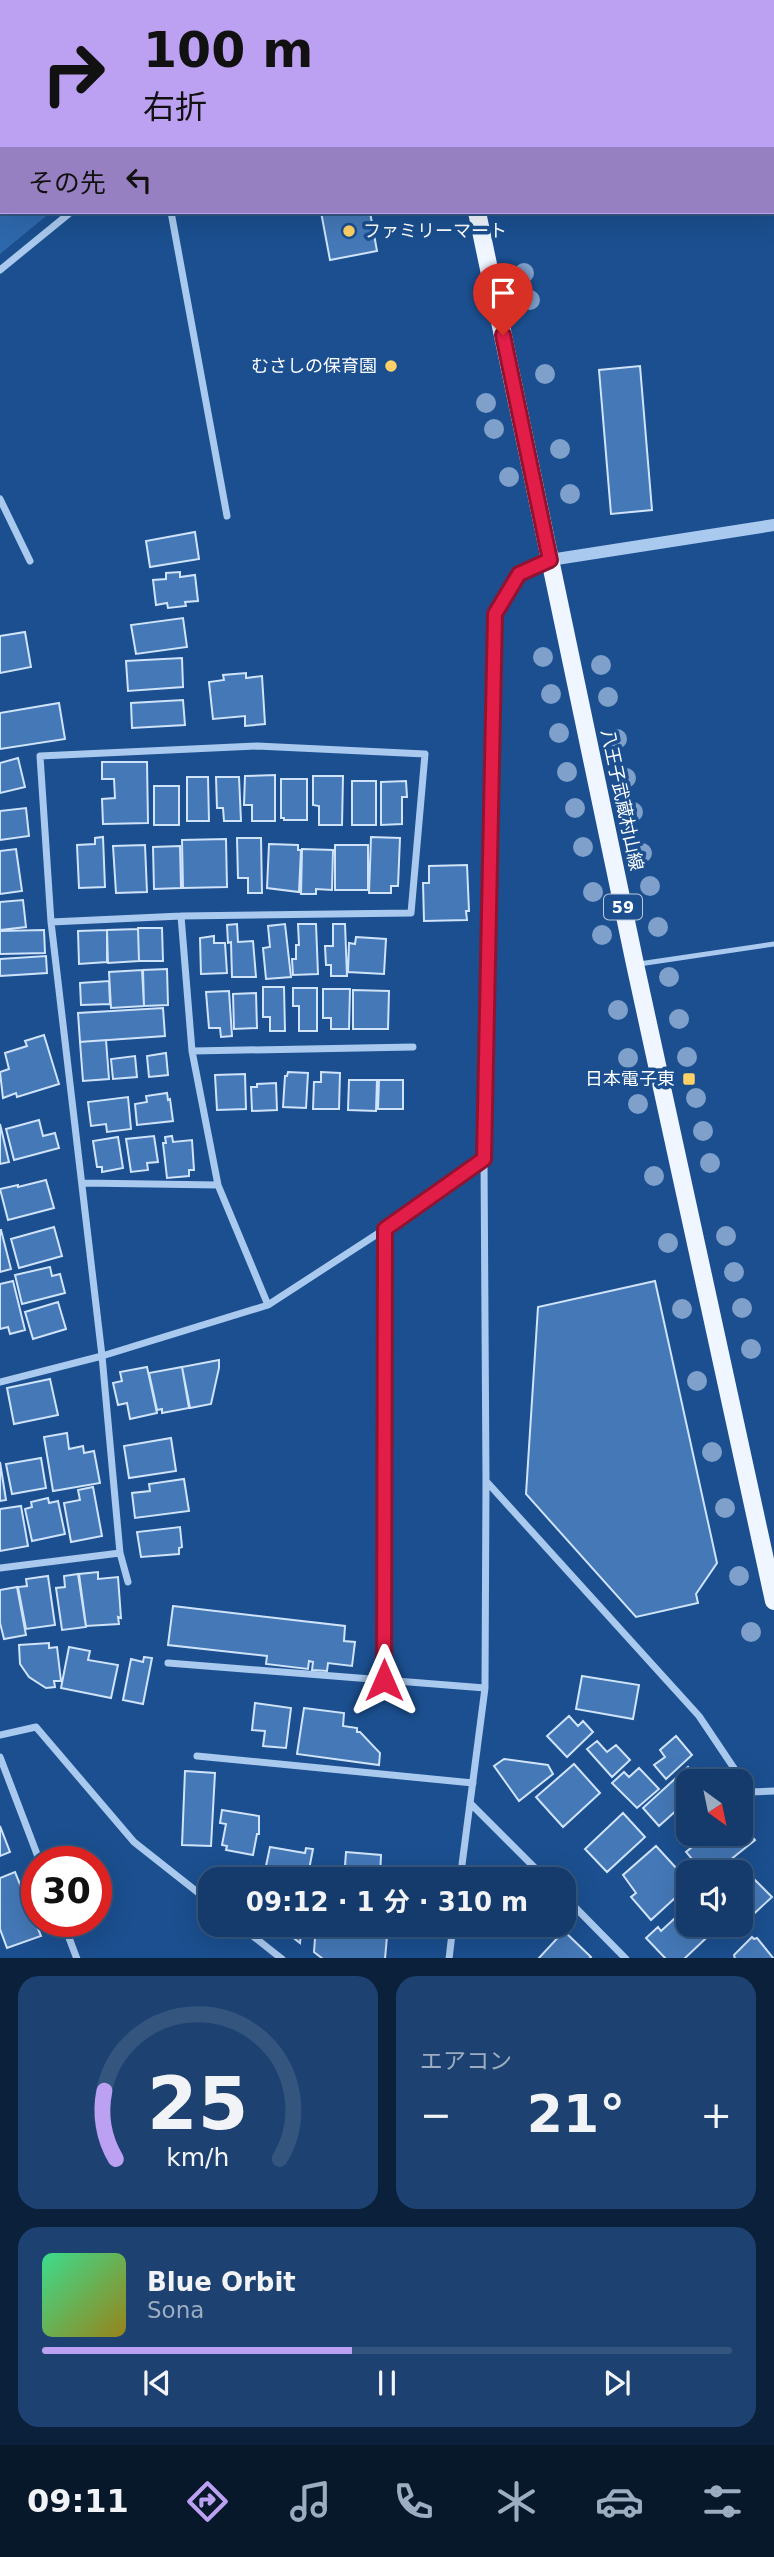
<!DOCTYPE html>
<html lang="ja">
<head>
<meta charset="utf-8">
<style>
  body { margin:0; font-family:"DejaVu Sans","Noto Sans JP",sans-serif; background:#1d4271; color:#f1f3f6; height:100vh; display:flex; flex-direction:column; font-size:26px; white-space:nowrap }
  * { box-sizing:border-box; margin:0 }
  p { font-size:23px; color:#9dadc1 }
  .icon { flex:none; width:38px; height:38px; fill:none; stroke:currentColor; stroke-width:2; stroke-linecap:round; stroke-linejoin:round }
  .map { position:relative; height:1958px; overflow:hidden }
  .side { display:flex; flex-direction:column; gap:18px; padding:18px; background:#0b203b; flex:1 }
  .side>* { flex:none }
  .banner { position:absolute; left:0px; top:0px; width:775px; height:214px; box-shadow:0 7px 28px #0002,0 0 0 2px #33557e; background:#bca0f2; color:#111; overflow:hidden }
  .needle { width:46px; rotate:147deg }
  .controls { position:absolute; left:676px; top:1769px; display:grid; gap:14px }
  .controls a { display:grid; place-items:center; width:77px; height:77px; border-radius:14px; background:#143b6b; box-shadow:0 7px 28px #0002,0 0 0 2px #33557e; font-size:35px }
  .speed { position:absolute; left:21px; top:1846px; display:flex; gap:14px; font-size:35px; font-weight:700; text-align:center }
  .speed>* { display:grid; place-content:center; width:91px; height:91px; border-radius:50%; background:#143b6b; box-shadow:0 7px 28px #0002,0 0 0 2px #33557e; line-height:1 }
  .speed .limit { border:10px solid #d22; background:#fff; color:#111 }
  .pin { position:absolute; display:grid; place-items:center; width:60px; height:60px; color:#fff; margin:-72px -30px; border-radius:50% 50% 50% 0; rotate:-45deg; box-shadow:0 0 7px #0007 }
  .pin .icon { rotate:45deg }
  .me { position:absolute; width:77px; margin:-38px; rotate:0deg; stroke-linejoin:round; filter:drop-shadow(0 0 5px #0008) }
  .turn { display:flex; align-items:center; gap:24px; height:147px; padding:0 28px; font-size:32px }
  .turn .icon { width:91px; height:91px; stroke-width:2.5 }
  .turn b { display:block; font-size:49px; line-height:60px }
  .then { display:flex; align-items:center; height:66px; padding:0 28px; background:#0003; gap:14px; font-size:26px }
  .big { font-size:52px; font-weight:700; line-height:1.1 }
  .side .tile { flex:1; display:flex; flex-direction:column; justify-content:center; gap:10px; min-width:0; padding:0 24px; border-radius:21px; background:#1d4271 }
  .side .dial { align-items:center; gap:0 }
  .dial svg { height:182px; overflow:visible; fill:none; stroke:#33557e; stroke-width:7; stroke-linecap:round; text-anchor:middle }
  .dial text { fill:#f1f3f6; stroke:none }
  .song { display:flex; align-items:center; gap:21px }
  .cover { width:84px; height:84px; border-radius:10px; background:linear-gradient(135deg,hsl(150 70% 55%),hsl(50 70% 35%)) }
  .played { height:7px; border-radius:4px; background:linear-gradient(90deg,#bca0f2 45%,#33557e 45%) }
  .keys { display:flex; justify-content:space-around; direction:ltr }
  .heat { display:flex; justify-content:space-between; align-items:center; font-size:38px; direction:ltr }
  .side .tiles { flex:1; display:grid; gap:18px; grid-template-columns:1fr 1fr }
  .tile:last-child { grid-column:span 2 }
  .trip { position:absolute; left:198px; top:1867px; width:378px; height:70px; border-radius:21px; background:#143b6b; box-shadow:0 7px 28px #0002,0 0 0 2px #33557e; font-weight:700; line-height:70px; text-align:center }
  .menu { display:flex; height:112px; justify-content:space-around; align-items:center; background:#08182b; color:#9dadc1 }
  .menu .icon { width:49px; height:49px }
  .menu .selected { color:#bca0f2 }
  .menu b { font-size:32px; color:#f1f3f6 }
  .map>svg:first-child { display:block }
  .green { fill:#2e69ad }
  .building { fill:#4478b7; stroke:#cfe3fa; stroke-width:2 }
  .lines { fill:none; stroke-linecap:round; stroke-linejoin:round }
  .service { stroke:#a9c9ee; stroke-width:5 }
  .minor { stroke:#a9c9ee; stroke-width:7 }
  .tertiary { stroke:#a9c9ee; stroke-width:12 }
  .primary { stroke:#f0f6ff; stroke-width:18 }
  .tree { fill:#7ea0ca }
  .route-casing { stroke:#92132f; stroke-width:18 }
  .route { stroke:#e11d48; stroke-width:12 }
  .poi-dot { fill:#ffd166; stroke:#1b4f8f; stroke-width:2.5 }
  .labels { text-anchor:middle; stroke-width:7; stroke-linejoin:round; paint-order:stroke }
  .shield { fill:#1b4f8f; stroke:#bbcadd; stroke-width:2 }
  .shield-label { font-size:16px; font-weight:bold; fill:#fff }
  .poi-label { font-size:18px; fill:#fff; stroke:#1b4f8f; text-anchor:end }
  .street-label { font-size:18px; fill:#fff; stroke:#1b4f8f }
</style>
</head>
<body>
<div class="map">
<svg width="774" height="1959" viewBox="0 0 774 1959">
  <rect width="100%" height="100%" fill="#1b4f8f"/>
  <path class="green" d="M0 0 100 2H2V212H51L0 254Z"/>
  <path class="building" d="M508 0H555V2H508Z
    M719 0H774V39V2Z
    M321 212H370L377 251 330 260Z
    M640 366 652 510 611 514 599 370Z
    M195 532 199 559 150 567 146 541Z
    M180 572V577L195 575 198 601 185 602 186 606 168 608 167 603 156 605 153 580 166 579V573Z
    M183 618 187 647 136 654 131 625Z
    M25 632 31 667 0 673V636Z
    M182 658 183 687 128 691 126 661Z
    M246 673V678L262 676 265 724 245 726V716L213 719 209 682 224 680 223 675Z
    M183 700 185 725 132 728 131 703Z
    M59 703 65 739 0 749V713Z
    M18 758 25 787 0 793V763Z
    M102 762H147L148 823 103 824 102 799 115 798 114 779H102Z
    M275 775V821H252V805H244L245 776Z
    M313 776H343L342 825H319V806L313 805Z
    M187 777H208L209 821H187Z
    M216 777H239L241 821H224L223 808H217Z
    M281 779H307V820H284V818H281Z
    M352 781H376V825H352Z
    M406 781 407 797H402V824L381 825V782Z
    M154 786H179V825H154Z
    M26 808 29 836 0 840V811Z
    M103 837 105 887 79 888 77 845 95 844V838Z
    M371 837 400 838 398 886H391V893H369Z
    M237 838H261L262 893H248V878H238Z
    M226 839 227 887 183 888 182 840Z
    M269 844 298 845V850H301L299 892 267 888Z
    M145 845 147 892 116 893 113 846Z
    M335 845H368V890H335Z
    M180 846 181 888 154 889 153 847Z
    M16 849 22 891 0 894V851Z
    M302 849 333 850 332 890 316 889V894H301Z
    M467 865 469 911H466L467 920 424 921 423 883H429V866Z
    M23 900 26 927 0 930V902Z
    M237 924 238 942 253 941 256 977H232L231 942 228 943 227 925Z
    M285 924 291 977 266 979 263 948 270 947 268 926Z
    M298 924H316L318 974 293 975 292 959H296V945H299Z
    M333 924H345L347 976H331V965H326L325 946H333Z
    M138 928H162L163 961H139Z
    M138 929 139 961 108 963 107 930Z
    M44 930 45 953 0 954V931Z
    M107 930V962L79 964 78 931Z
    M214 936V943H225L227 973 201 974 200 938Z
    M356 937 386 939 384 974 348 972 349 943 355 944Z
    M46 956 47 973 0 976V959Z
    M167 969 168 1005 144 1006 143 970Z
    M142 970 144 1006 111 1008 109 972Z
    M109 981 110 1004 81 1005 80 983Z
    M263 987H284L285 1031H270V1017H263Z
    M293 988H317V1031H299V1006H293Z
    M323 989H350L349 1029H331V1018H323Z
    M353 990 389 991 388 1029H353Z
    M229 991 232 1036 221 1037 220 1028H209L206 992Z
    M256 993 257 1028 234 1029 233 994Z
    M163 1008 165 1036 80 1042 78 1013Z
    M44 1035 59 1084 17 1097 16 1093 3 1098 0 1072 9 1069 5 1053 27 1046 25 1041Z
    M106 1040 109 1079 83 1081 80 1042Z
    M166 1053 168 1075 149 1077 147 1056Z
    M135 1056 137 1077 113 1079 111 1059Z
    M288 1072 308 1073 306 1108 283 1107 285 1076H287Z
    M321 1072 340 1073 339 1109H313L314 1082H321Z
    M245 1074 246 1109 217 1110 215 1075Z
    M349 1080H377L376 1111 348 1110Z
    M379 1080H403V1109H378Z
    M276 1083 277 1110 252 1111 251 1087H257V1084Z
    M167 1093 168 1100 170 1099 173 1121 137 1125 135 1104 147 1102 146 1096Z
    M128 1097 131 1129 107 1132 106 1124 91 1126 88 1102Z
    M39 1120 43 1136 55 1133 59 1148 14 1160 6 1129Z
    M0 1124 9 1162 0 1164Z
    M154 1136 158 1162 147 1163 148 1170 131 1172 126 1139Z
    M172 1136 173 1142 192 1140 194 1170H189V1176L167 1178 163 1143H166L165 1137Z
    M118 1137 123 1168 102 1172V1167H97L93 1141Z
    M46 1180 54 1208 8 1220 0 1189 18 1185V1187Z
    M54 1227 62 1256 19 1268 11 1239Z
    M1 1230 11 1269 0 1272V1230Z
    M50 1267 52 1276 60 1274 65 1293 22 1304 15 1275Z
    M13 1281 25 1330 10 1334 8 1327 0 1329V1284Z
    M655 1281 717 1563 696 1594 698 1603 636 1617 526 1494 538 1307Z
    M58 1302 66 1329 33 1339 25 1312Z
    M219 1360V1368L211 1404 190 1408 182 1367Z
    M147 1367 157 1413 130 1419 127 1403 118 1405 113 1383 122 1381 120 1372Z
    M182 1367 189 1408 162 1413V1409L157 1410 149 1373Z
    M50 1379 58 1415 14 1424 7 1388Z
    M67 1433 69 1449 83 1446 84 1453 94 1451 100 1483 53 1491 44 1437Z
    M171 1438 176 1471 129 1478 124 1446Z
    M41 1458 46 1488 12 1494 6 1464Z
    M0 1462 6 1500 0 1501Z
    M184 1479 189 1511 135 1518 132 1493 150 1491 149 1484Z
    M93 1487 102 1536 71 1542 64 1503 80 1500 78 1490Z
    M48 1498 49 1503 58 1501 65 1534 32 1541 25 1509 32 1507 31 1502Z
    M21 1506 28 1546 0 1551V1509Z
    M180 1527 182 1547 179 1548V1554L141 1557 137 1532Z
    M98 1572V1579L118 1577 121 1618 118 1617 119 1624 86 1626 79 1574Z
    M78 1574 86 1627 62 1630 56 1588 65 1587 64 1576Z
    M48 1576 55 1625 26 1629 18 1587 27 1586 26 1579Z
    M17 1587 26 1635 4 1639 0 1623V1590Z
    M173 1606 345 1626 344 1641 355 1642 352 1666 328 1663 327 1671 312 1670 313 1662 309 1661 308 1669 266 1664 267 1656 168 1645Z
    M49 1643V1648L57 1647 61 1681H54L55 1687 46 1688 29 1677 20 1664 19 1645Z
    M69 1647 90 1651 88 1660 118 1665 111 1698 61 1688Z
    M144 1657 152 1658 143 1704 123 1700 131 1659 143 1662Z
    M582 1676 639 1685 633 1719 576 1709Z
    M255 1703 291 1708 286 1748 263 1746 265 1731 252 1730Z
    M304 1708 344 1713 343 1726 357 1728V1732H360L380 1753 379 1765 297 1754Z
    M569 1716 578 1726 583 1721 593 1732 567 1757 547 1736Z
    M676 1736 692 1755 666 1779 654 1765 665 1757 660 1750Z
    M597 1741 607 1752 616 1745 630 1760 612 1777 587 1749Z
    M504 1759 548 1765 553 1774 519 1801 494 1766Z
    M574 1764 600 1793 563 1827 536 1797Z
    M688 1767 701 1782H688V1800L659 1826 643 1808Z
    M639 1768 659 1789 637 1808 612 1783 624 1772 629 1777Z
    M185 1771 215 1773 211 1846 182 1845Z
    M222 1810 259 1816V1834H257L253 1855 226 1850 227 1846 222 1845 226 1824 220 1823Z
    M623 1813 645 1837 607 1872 585 1849Z
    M740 1818 751 1831 749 1833 755 1840 715 1872H703L686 1852 708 1834H740Z
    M0 1826 10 1852 0 1856Z
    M656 1846 688 1881V1886L651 1920 631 1897 636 1893 623 1875Z
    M270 1847 305 1853 306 1848 313 1849 307 1880H263Z
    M346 1852 381 1855 380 1877 410 1880H344Z
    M15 1872 41 1936 7 1948 0 1929V1878Z
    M754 1879 772 1897 745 1922 740 1917V1889L742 1891Z
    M688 1906V1925H720L684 1959H666L646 1938 658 1927 661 1931Z
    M277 1925H302L300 1943Z
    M316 1925H388L385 1959H323L314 1952Z
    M564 1931 591 1957 589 1959H538Z
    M752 1937 754 1939 757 1938 774 1959H735L734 1955Z"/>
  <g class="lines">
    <path class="service" d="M639 964 774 944"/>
    <path class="minor" d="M114 0V2
      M705 0V2
      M171 212 227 516
      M0 270 71 212
      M0 499 30 561
      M181 916 192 1051 218 1185 268 1305
      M51 922 181 916 411 913 425 754 257 746 40 756 51 922 102 1356 120 1553 128 1582
      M192 1051 413 1047
      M83 1183 218 1185
      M0 1382 102 1356 268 1305 385 1229 484 1159
      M486 1481 699 1716 750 1792 774 1791
      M0 1568 120 1553
      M168 1663 485 1688
      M384 1680 385 1229
      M0 1735 36 1727 134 1842 210 1902
      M197 1756 473 1783
      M0 1757 40 1862
      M470 1803 547 1880
      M460 1880 485 1688 486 1481 484 1159 495 614 519 574 549 561
      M564 1896 626 1959
      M63 1922 77 1959
      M239 1925 282 1959
      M449 1959 453 1925"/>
    <path class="tertiary" d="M550 560 774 525"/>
    <path class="primary" d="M433 0V2
      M477 212 635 964 774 1601"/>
  </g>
  <g class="tree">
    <circle cx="524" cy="273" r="10"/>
    <circle cx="530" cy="300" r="10"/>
    <circle cx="545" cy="374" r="10"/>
    <circle cx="486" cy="403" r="10"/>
    <circle cx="494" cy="429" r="10"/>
    <circle cx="560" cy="449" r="10"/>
    <circle cx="509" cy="477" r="10"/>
    <circle cx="570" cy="494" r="10"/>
    <circle cx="543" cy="657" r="10"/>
    <circle cx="601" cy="665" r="10"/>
    <circle cx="551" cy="694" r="10"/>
    <circle cx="608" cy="697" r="10"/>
    <circle cx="559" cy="733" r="10"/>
    <circle cx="617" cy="739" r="10"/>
    <circle cx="567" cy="772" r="10"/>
    <circle cx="626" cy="778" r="10"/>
    <circle cx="575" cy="808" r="10"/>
    <circle cx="633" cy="812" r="10"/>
    <circle cx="583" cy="847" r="10"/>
    <circle cx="642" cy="853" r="10"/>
    <circle cx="650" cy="886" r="10"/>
    <circle cx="593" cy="892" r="10"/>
    <circle cx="658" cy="927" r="10"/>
    <circle cx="602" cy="935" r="10"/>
    <circle cx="669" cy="977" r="10"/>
    <circle cx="618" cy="1010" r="10"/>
    <circle cx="679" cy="1019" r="10"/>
    <circle cx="687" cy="1057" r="10"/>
    <circle cx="628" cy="1058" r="10"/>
    <circle cx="696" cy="1098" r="10"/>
    <circle cx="638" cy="1104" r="10"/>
    <circle cx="703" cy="1131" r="10"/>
    <circle cx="710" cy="1163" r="10"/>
    <circle cx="654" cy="1176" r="10"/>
    <circle cx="726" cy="1236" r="10"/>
    <circle cx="668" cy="1243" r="10"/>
    <circle cx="734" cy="1272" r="10"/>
    <circle cx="742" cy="1308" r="10"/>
    <circle cx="682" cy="1309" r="10"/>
    <circle cx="751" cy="1349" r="10"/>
    <circle cx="697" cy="1381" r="10"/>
    <circle cx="712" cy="1452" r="10"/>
    <circle cx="725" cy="1508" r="10"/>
    <circle cx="739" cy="1576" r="10"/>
    <circle cx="751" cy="1632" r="10"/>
  </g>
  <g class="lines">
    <g class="route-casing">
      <path id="route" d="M384 1680 385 1229 484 1159 495 614 519 574 550 560 503 335"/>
    </g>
    <use href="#route" class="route"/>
  </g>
  <g class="poi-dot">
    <circle cx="349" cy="231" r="7"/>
    <circle cx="391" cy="366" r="7"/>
    <rect x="682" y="1072" width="14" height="14" rx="3.5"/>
  </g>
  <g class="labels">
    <rect class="shield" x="604" y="894.5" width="38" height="25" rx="5"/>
    <g class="shield-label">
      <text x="623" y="913">59</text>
    </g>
    <g class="poi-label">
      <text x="363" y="237" text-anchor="start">ファミリーマート</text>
      <text x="377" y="372">むさしの保育園</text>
      <text x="675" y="1085">日本電子東</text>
    </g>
    <g class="street-label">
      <text transform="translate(622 800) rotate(78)" y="6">八王子武蔵村山線</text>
    </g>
  </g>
</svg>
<div class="controls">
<a><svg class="needle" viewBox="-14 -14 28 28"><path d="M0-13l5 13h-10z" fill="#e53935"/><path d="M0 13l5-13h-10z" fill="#9dadc1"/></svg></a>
<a><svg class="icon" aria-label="sound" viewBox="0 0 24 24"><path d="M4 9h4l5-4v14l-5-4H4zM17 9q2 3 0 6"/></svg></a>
</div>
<div class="speed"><div class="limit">30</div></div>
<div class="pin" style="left:503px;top:335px;background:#d93025"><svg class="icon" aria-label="arrive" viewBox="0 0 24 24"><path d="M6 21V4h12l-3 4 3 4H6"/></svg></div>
<svg class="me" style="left:384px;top:1680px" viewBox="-20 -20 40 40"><path d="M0-17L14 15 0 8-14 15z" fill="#e11d48" stroke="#fff" stroke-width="4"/></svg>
<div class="trip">09:12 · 1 分 · 310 m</div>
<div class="banner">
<div class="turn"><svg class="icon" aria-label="right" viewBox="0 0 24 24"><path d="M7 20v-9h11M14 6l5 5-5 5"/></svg><div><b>100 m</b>右折</div></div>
<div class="then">その先<svg class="icon" aria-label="left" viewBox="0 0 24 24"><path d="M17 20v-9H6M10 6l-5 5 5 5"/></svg></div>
</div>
</div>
<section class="side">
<div class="tiles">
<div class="tile dial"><svg viewBox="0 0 100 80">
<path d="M14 69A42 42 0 1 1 86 69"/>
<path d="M14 69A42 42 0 0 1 9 39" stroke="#bca0f2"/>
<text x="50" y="56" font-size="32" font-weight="700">25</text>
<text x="50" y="72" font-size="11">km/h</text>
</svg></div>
<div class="tile"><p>エアコン</p>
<div class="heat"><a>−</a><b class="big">21°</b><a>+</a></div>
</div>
<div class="tile">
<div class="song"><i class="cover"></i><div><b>Blue Orbit</b><p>Sona</p></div></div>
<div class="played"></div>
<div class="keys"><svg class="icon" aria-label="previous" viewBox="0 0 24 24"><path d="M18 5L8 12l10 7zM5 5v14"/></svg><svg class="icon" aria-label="pause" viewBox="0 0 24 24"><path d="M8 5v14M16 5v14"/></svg><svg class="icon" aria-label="next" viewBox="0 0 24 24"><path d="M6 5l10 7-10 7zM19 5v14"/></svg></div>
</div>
</div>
</section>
<nav class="menu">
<b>09:11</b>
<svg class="icon selected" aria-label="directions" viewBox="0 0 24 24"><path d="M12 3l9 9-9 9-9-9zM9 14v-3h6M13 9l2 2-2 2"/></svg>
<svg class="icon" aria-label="music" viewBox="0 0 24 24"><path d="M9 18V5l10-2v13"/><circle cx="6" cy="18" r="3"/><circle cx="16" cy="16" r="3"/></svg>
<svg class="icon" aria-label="phone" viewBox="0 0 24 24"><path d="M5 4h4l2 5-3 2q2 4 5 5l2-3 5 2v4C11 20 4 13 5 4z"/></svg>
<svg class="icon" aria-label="climate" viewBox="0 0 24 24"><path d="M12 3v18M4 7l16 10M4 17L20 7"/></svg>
<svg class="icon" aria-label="car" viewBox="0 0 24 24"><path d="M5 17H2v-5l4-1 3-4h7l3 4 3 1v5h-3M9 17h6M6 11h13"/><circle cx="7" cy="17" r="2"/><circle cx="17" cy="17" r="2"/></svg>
<svg class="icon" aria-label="filters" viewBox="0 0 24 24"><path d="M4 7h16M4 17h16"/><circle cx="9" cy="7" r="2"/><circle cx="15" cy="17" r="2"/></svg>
</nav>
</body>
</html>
